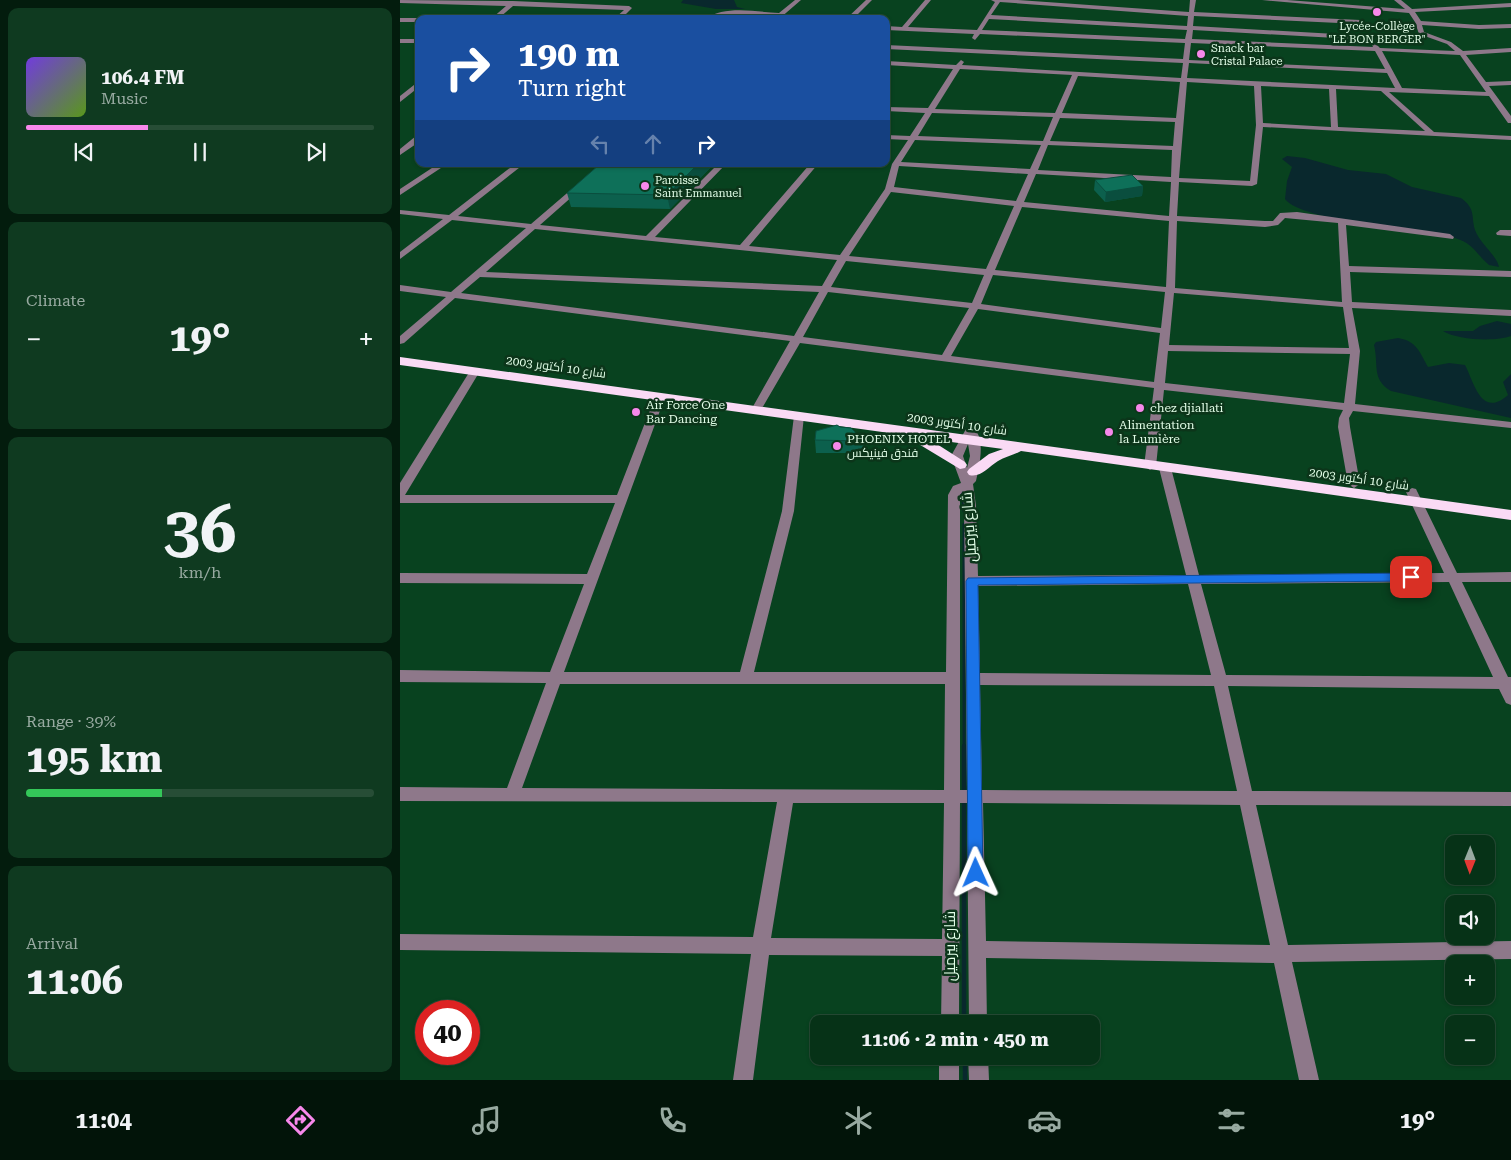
<!DOCTYPE html>
<html lang="en">
<head>
<meta charset="utf-8">
<style>
  body { margin:0; font-family:"Roboto Serif",Cairo,serif; background:#0f3a20; color:#f1f3f6; height:100vh; display:flex; flex-direction:column; font-size:19px; white-space:nowrap }
  * { box-sizing:border-box; margin:0 }
  p { font-size:16px; color:#98aaa1 }
  .icon { flex:none; width:28px; height:28px; fill:none; stroke:currentColor; stroke-width:2; stroke-linecap:round; stroke-linejoin:round }
  .map { position:relative; flex:1; overflow:hidden }
  .side { display:flex; flex-direction:column; gap:8px; padding:8px; background:#031c0d; width:400px }
  .side>* { flex:none }
  .guide { position:absolute; left:15px; top:15px; width:475px; height:152px; border-radius:10px; box-shadow:0 1px 4px #0004,0 0 0 1px #274d36; background:#1a4fa0; color:#fff; overflow:hidden }
  .needle { width:32px; rotate:181deg }
  .fabs { position:absolute; left:1045px; top:835px; display:grid; gap:10px }
  .fabs a { display:grid; place-items:center; width:50px; height:50px; border-radius:10px; background:#063217; box-shadow:0 1px 4px #0004,0 0 0 1px #274d36; font-size:25px }
  .speed { position:absolute; left:15px; top:1000px; display:flex; gap:10px; font-size:25px; font-weight:700; text-align:center }
  .speed>* { display:grid; place-content:center; width:65px; height:65px; border-radius:50%; background:#063217; box-shadow:0 1px 4px #0004,0 0 0 1px #274d36; line-height:1 }
  .speed .limit { border:8px solid #d22; background:#fff; color:#111 }
  .pin { position:absolute; display:grid; place-items:center; width:42px; height:42px; color:#fff; margin:-21px; border-radius:10px; box-shadow:0 2px 8px #0006 }
  .me { position:absolute; width:55px; margin:-28px; rotate:359deg; stroke-linejoin:round; filter:drop-shadow(0 0 4px #0008) }
  .turn { display:flex; align-items:center; gap:18px; height:105px; padding:0 20px; font-size:22px }
  .turn .icon { width:65px; height:65px; stroke-width:2.5 }
  .turn b { display:block; font-size:35px; line-height:42px }
  .lanes { display:flex; align-items:center; height:48px; padding:0 20px; background:#0003; justify-content:center; gap:25px; direction:ltr }
  .lanes .off { opacity:.35 }
  .big { font-size:38px; font-weight:700; line-height:1.1 }
  .side .tile { flex:1; display:flex; flex-direction:column; justify-content:center; gap:8px; min-width:0; padding:0 18px; border-radius:10px; background:#0f3a20 }
  .side .dial { align-items:center; gap:0 }
  .dial b { font-size:65px; line-height:1 }
  .song { display:flex; align-items:center; gap:15px }
  .cover { width:60px; height:60px; border-radius:8px; background:linear-gradient(135deg,hsl(260 70% 55%),hsl(90 70% 35%)) }
  .played { height:5px; border-radius:2px; background:linear-gradient(90deg,#f788eb 35%,#274d36 35%) }
  .keys { display:flex; justify-content:space-around; direction:ltr }
  .heat { display:flex; justify-content:space-between; align-items:center; font-size:28px; direction:ltr }
  .charge { height:8px; border-radius:4px; background:linear-gradient(90deg,#34c759 39%,#274d36 0) }
  .trip { position:absolute; left:410px; top:1015px; width:290px; height:50px; border-radius:10px; background:#063217; box-shadow:0 1px 4px #0004,0 0 0 1px #274d36; font-weight:700; line-height:50px; text-align:center }
  .tab-bar { display:flex; height:80px; justify-content:space-around; align-items:center; background:#021409; color:#98aaa1 }
  .tab-bar .icon { width:35px; height:35px }
  .tab-bar .on { color:#f788eb }
  .tab-bar b { font-size:22px; color:#f1f3f6 }
  main { display:flex; flex:1; min-height:0 }
  .map>svg:first-child { display:block }
  .water { fill:#09282d }
  .lines { fill:none; stroke-linecap:round; stroke-linejoin:round }
  .stream-far1 { stroke:#09282d; stroke-width:3 }
  .stream { stroke:#09282d; stroke-width:4.5 }
  .minor { fill:#8e788a; fill-rule:evenodd }
  .highway { fill:#fadaf5; fill-rule:evenodd }
  .wall { fill:#0c604d }
  .shaded-wall { fill:#0a4e3e }
  .building { fill:#0e7059; stroke:#0a4e3e }
  .route { fill:#1a73e8; stroke:#114b97 }
  .poi-dot { fill:#f788eb; stroke:#0c351a; stroke-width:2 }
  .labels { text-anchor:middle; stroke-width:5; stroke-linejoin:round; paint-order:stroke }
  .far-poi-label { font-size:11px; fill:#e1fde7; stroke:#0c351a; text-anchor:start }
  .street-label { font-size:12px; fill:#e1fde7; stroke:#0c351a }
  .poi-label { font-size:12px; fill:#e1fde7; stroke:#0c351a; text-anchor:start }
  .near-street-label { font-size:15px; fill:#e1fde7; stroke:#0c351a }
</style>
</head>
<body>
<main>
<section class="side">
<div class="tile">
<div class="song"><i class="cover"></i><div><b>106.4 FM</b><p>Music</p></div></div>
<div class="played"></div>
<div class="keys"><svg class="icon" aria-label="previous" viewBox="0 0 24 24"><path d="M18 5L8 12l10 7zM5 5v14"/></svg><svg class="icon" aria-label="pause" viewBox="0 0 24 24"><path d="M8 5v14M16 5v14"/></svg><svg class="icon" aria-label="next" viewBox="0 0 24 24"><path d="M6 5l10 7-10 7zM19 5v14"/></svg></div>
</div>
<div class="tile"><p>Climate</p>
<div class="heat"><a>−</a><b class="big">19°</b><a>+</a></div>
</div>
<div class="tile dial"><b>36</b><p>km/h</p></div>
<div class="tile"><p>Range · 39%</p><b class="big">195 km</b><div class="charge"></div></div>
<div class="tile"><p>Arrival</p><b class="big">11:06</b></div>
</section>
<div class="map">
<svg width="1111" height="1080" viewBox="0 0 1111 1080">
  <rect width="100%" height="100%" fill="#08421f"/>
  <path class="water" d="M283 0H334L337 7 345 9H316L281 3Z
    M887 156 905 158 948 170 986 174 1012 187 1061 198C1076 209 1071 216 1075 230 1080 244 1096 254 1099 267L1089 265C1075 253 1074 244 1055 238 1024 231 901 221 885 199L887 181 892 167 882 159Z
    M1097 321 1111 324V336C1095 342 1057 340 1043 331H1073L1080 326Z
    M998 338C1017 341 1020 353 1028 367L1049 363 1065 365C1074 382 1081 419 1108 395L1103 382 1111 374V418L991 391C971 379 979 365 974 345L976 342Z"/>
  <g class="lines">
    <path class="stream-far1" d="M562 490 564 511
      M564 524V747"/>
    <path class="stream" d="M564 746V793
      M564 799V1024
      M565 1056V1080"/>
    <path class="minor" d="M0 0 113 1 229 6 232 8 221 19H214L224 10 113 6 98 19H91L106 6 0 3Z
      M395 0H401L379 19H372L375 16 332 14 305 19C325 5 356 12 379 13Z
      M466 0H472L453 19H446Z
      M525 0H531L508 27 577 30 595 2 591 0H618L789 12 790 0H796L794 12 960 20 963 22 960 24 794 16 793 26 971 36 974 38 971 40 793 30 792 39 973 47 972 45 975 43 980 48 1055 51 1047 44 1019 34 1015 22 1009 13 862 0H887L1005 9 994 0H1001L1012 9 1111 3V7L1015 12 1021 21 1079 25 1111 24V28L1079 29 1022 25 1024 32 1051 42 1063 51 1111 48V52L1066 55 1086 82 1111 81V85L1089 86 1111 116V123H1108L1089 96 989 92 1034 132 1111 136V140L863 127 857 184 852 186 779 182 777 216 865 221H873L880 213 897 212 1050 234 1054 237 1053 239 946 225 949 266 1111 271V277L950 272 952 302 1111 310V316L952 308 960 351 955 404 1111 422V428L953 411 949 418 950 427 960 484 954 488 948 484 938 427 939 418 943 410 764 390 756 466 750 470 744 466 754 388 400 343 361 410 356 413 351 410 390 341 55 298 4 343 0 344V336L46 297 0 291V285L51 292 126 228 52 220 0 259V252L43 219 0 214V210L49 215 115 164H124L58 216 131 224 201 164H209L140 225 246 236 318 164H326L255 237 340 245 410 164H418L349 246 440 255 485 189 492 164 508 140 486 139V135L510 136 525 113 486 111V107L528 108 553 69 486 65V61L556 65 561 60 564 62 562 65 781 78 783 63 486 49V45L783 59 785 43 580 34 575 40 572 38 574 34 486 30V26L502 27ZM600 2 788 16 787 26 591 15ZM589 19 787 30 785 39 582 30ZM791 43 975 51 985 69 789 60ZM982 51 1060 55 1086 92 1002 88ZM789 63 987 73 995 88 787 78ZM560 69 672 75 655 113 535 109ZM678 76 780 82 776 118 662 113ZM787 82 854 86 856 125 850 181 779 178ZM861 86 929 89 931 127 863 123ZM936 89 981 91 1025 131 938 127ZM532 113 653 117 643 141 518 136ZM660 118 775 122 773 146 650 141ZM515 140 641 145 630 169 501 162ZM648 145 772 150 771 177 638 170ZM499 166 628 174 616 201 494 187ZM636 174 771 182 769 216 624 202ZM491 192 614 206 586 269 449 256ZM622 207 769 221 766 287 595 270ZM885 218 938 223 942 302 775 288 777 221 865 227 878 225ZM135 229 437 260 422 286 86 272ZM446 261 584 275 572 303 431 287ZM593 275 765 292 761 328 581 304ZM80 277 419 292 394 336 61 293ZM428 292 569 308 542 355 403 337ZM774 293 943 307 949 348 769 345ZM578 309 760 333 754 382 551 356ZM768 351 950 354 944 403 765 383Z
      M0 18H19L21 19H19V22H0Z
      M0 39H19V43H0Z
      M19 81V87L0 102V96Z
      M16 136H19V142L0 155V149Z
      M38 164H47L0 195V189Z
      M1100 230H1111V236L1097 235 1096 233Z
      M75 368 80 371 5 495H217L255 397 260 394 265 397 164 672H340L382 511 394 416 399 413 404 416 394 511 354 672H546L548 495 553 486 561 483 551 456 566 429H574C586 439 579 467 576 481L573 484 576 506 578 576 786 575 759 468 765 464 771 468 799 575 1044 573 1006 492 1012 488 1016 489 1057 573 1111 572V582H1062L1108 677H1111V705L1106 703 1099 689 828 686 852 791 1111 792V806L856 805 888 945 1111 941V959L892 962 919 1080H899L874 963 586 958 587 1024H569L567 803H560L559 1024H541L542 956 369 955 353 1080H333L351 954 0 950V934L353 937 377 802 0 801V787L107 788 146 683 0 682V670L150 672 184 584 0 583V573L187 574 215 503H0V483L70 371ZM568 444 570 456 567 468 563 456ZM563 491 564 506 567 790H560V495ZM1049 582 1093 677 826 675 801 584ZM788 584 811 675 580 673 578 586ZM160 684H545L544 790 122 788ZM580 685 814 686 837 791 582 790ZM393 803H544L542 939 371 938ZM583 803 840 805 870 945 586 941Z
      M539 1056H559V1080H539Z
      M568 1056H588L589 1080H569Z"/>
    <path class="highway" d="M0 357 1111 510V520L621 451C614 455 605 457 598 461 588 467 581 478 569 475L567 472 569 469 589 454 603 449 529 439 565 462 567 465 565 468 560 469 512 440 511 436 0 365Z"/>
  </g>
  <path class="wall" d="M200 164H314L270 209 171 207 167 193Z
    M695 180 743 186 742 196 705 202 694 190Z
    M440 427 464 441 465 453H416L415 440Z"/>
  <path class="shaded-wall" d="M298 164H314L270 209 267 195Z
    M743 186 742 196 705 202 706 192Z"/>
  <path class="building" d="M200 164H298L267 195 167 193Z
    M732 175 743 186 706 192 695 180Z
    M437 425 440 427 451 428 464 441 415 440 416 431Z"/>
  <path class="route" d="M1011 573 1017 577 1011 581 578 585 583 873 581 878 576 880 570 878 568 873 566 581 568 578Z"/>
  <g class="poi-dot">
    <circle cx="977" cy="12" r="5"/>
    <circle cx="801" cy="54" r="5"/>
    <circle cx="245" cy="186" r="5"/>
    <circle cx="740" cy="408" r="5"/>
    <circle cx="236" cy="412" r="5"/>
    <circle cx="709" cy="432" r="5"/>
    <circle cx="437" cy="446" r="5"/>
  </g>
  <g class="labels">
    <g class="far-poi-label">
      <text x="977" y="30" text-anchor="middle">Lycée-Collège<tspan x="977" dy="13">"LE BON BERGER"</tspan></text>
      <text x="811" y="52">Snack bar<tspan x="811" dy="13">Cristal Palace</tspan></text>
      <text x="255" y="184">Paroisse<tspan x="255" dy="13">Saint Emmanuel</tspan></text>
    </g>
    <g class="street-label">
      <text transform="translate(156 367) rotate(8)" y="4">شارع 10 أكتوبر 2003</text>
      <text transform="translate(557 424) rotate(8)" y="4">شارع 10 أكتوبر 2003</text>
      <text transform="translate(959 479) rotate(8)" y="4">شارع 10 أكتوبر 2003</text>
    </g>
    <g class="poi-label">
      <text x="246" y="409">Air Force One<tspan x="246" dy="14">Bar Dancing</tspan></text>
      <text x="750" y="412">chez djiallati</text>
      <text x="719" y="429">Alimentation<tspan x="719" dy="14">la Lumière</tspan></text>
      <text x="447" y="443">PHOENIX HOTEL<tspan x="447" dy="14">فندق فينيكس</tspan></text>
    </g>
    <g class="near-street-label">
      <text transform="translate(569 527) rotate(-94)" y="5">شارع بيرميل</text>
      <text transform="translate(550 946) rotate(-90)" y="5">شارع بيرميل</text>
    </g>
  </g>
</svg>
<div class="fabs">
<a><svg class="needle" viewBox="-14 -14 28 28"><path d="M0-13l5 13h-10z" fill="#e53935"/><path d="M0 13l5-13h-10z" fill="#98aaa1"/></svg></a>
<a><svg class="icon" aria-label="sound" viewBox="0 0 24 24"><path d="M4 9h4l5-4v14l-5-4H4zM17 9q2 3 0 6"/></svg></a>
<a>+</a>
<a>−</a>
</div>
<div class="speed"><div class="limit">40</div></div>
<div class="pin" style="left:1011px;top:577px;background:#d93025"><svg class="icon" aria-label="arrive" viewBox="0 0 24 24"><path d="M6 21V4h12l-3 4 3 4H6"/></svg></div>
<svg class="me" style="left:576px;top:873px" viewBox="-20 -20 40 40"><path d="M0-17L14 15 0 8-14 15z" fill="#1a73e8" stroke="#fff" stroke-width="4"/></svg>
<div class="trip">11:06 · 2 min · 450 m</div>
<div class="guide">
<div class="turn"><svg class="icon" aria-label="right" viewBox="0 0 24 24"><path d="M7 20v-9h11M14 6l5 5-5 5"/></svg><div><b>190 m</b>Turn right</div></div>
<div class="lanes"><svg class="icon off" aria-label="left" viewBox="0 0 24 24"><path d="M17 20v-9H6M10 6l-5 5 5 5"/></svg><svg class="icon off" aria-label="ahead" viewBox="0 0 24 24"><path d="M12 20V5M6 11l6-6 6 6"/></svg><svg class="icon" aria-label="right" viewBox="0 0 24 24"><path d="M7 20v-9h11M14 6l5 5-5 5"/></svg></div>
</div>
</div>
</main>
<nav class="tab-bar">
<b>11:04</b>
<svg class="icon on" aria-label="directions" viewBox="0 0 24 24"><path d="M12 3l9 9-9 9-9-9zM9 14v-3h6M13 9l2 2-2 2"/></svg>
<svg class="icon" aria-label="music" viewBox="0 0 24 24"><path d="M9 18V5l10-2v13"/><circle cx="6" cy="18" r="3"/><circle cx="16" cy="16" r="3"/></svg>
<svg class="icon" aria-label="phone" viewBox="0 0 24 24"><path d="M5 4h4l2 5-3 2q2 4 5 5l2-3 5 2v4C11 20 4 13 5 4z"/></svg>
<svg class="icon" aria-label="climate" viewBox="0 0 24 24"><path d="M12 3v18M4 7l16 10M4 17L20 7"/></svg>
<svg class="icon" aria-label="car" viewBox="0 0 24 24"><path d="M5 17H2v-5l4-1 3-4h7l3 4 3 1v5h-3M9 17h6M6 11h13"/><circle cx="7" cy="17" r="2"/><circle cx="17" cy="17" r="2"/></svg>
<svg class="icon" aria-label="filters" viewBox="0 0 24 24"><path d="M4 7h16M4 17h16"/><circle cx="9" cy="7" r="2"/><circle cx="15" cy="17" r="2"/></svg>
<b>19°</b>
</nav>
</body>
</html>
